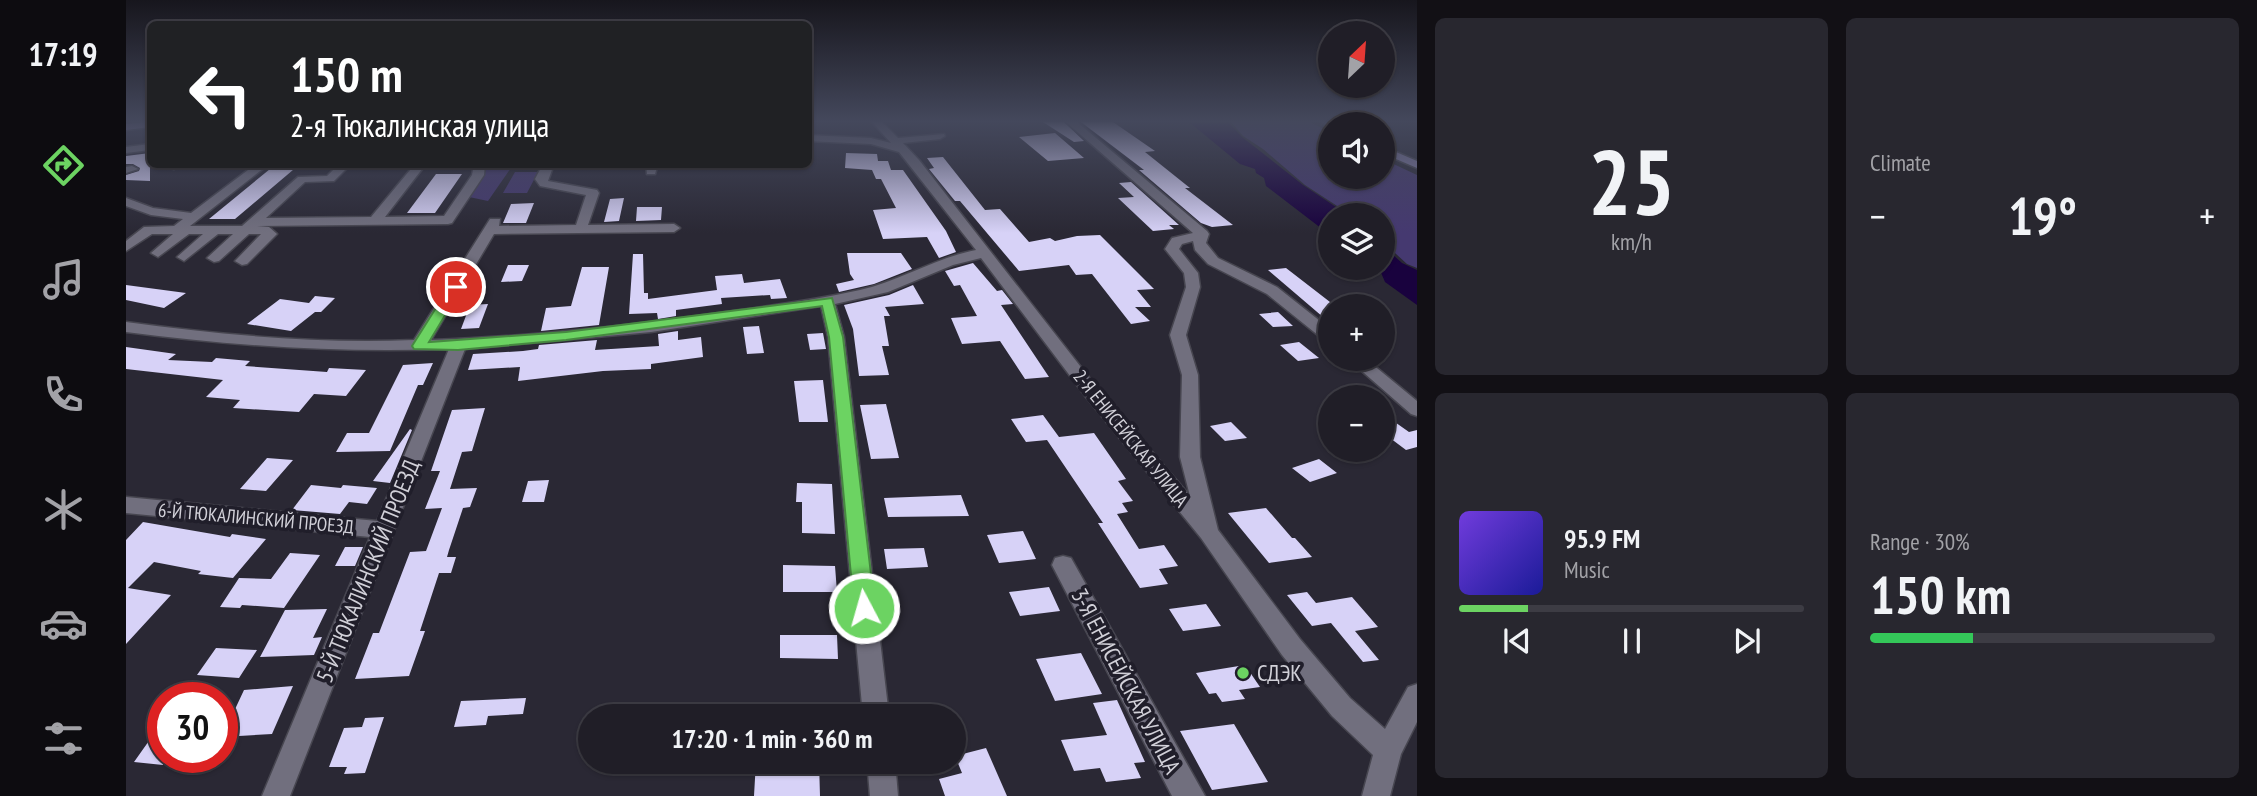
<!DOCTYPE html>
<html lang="en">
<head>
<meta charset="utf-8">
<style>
  body { margin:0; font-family:"PT Sans Narrow",sans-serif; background:#28272f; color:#f1f3f6; height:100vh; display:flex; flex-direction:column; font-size:26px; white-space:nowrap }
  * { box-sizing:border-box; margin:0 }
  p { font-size:23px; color:#a2a2a7 }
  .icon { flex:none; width:38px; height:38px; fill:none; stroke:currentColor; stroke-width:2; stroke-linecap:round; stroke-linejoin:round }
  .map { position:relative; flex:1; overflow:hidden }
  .panel { display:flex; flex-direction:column; gap:18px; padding:18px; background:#121015; width:840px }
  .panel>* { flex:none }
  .guide { position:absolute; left:21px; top:21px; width:665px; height:147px; border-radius:10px; box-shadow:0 2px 5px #0004,0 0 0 2px #3d3c44; background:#202124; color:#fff; overflow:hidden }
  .needle { width:46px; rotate:25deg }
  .tools { position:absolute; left:1192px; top:21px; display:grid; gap:14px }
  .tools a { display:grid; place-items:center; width:77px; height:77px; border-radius:50%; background:#201e27; box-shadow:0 2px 5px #0004,0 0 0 2px #3d3c44; font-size:35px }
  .speed { position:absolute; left:21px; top:682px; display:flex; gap:14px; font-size:35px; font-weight:700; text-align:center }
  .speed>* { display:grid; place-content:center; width:91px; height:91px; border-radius:50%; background:#201e27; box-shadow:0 2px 5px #0004,0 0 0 2px #3d3c44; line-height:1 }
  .speed .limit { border:10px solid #d22; background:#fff; color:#111 }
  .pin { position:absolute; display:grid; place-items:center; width:60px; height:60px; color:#fff; margin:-30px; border:4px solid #fff; border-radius:50%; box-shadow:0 2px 7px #0007 }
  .me { position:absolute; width:77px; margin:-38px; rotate:354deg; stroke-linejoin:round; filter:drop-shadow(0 0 5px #0008) }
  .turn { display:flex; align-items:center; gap:24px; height:147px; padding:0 28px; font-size:32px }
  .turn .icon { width:91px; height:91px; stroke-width:2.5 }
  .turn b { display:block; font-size:49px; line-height:60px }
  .big { font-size:52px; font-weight:600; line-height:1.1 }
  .panel .widget { flex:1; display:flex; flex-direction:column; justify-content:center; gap:10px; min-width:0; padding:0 24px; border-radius:10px; background:#28272f }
  .panel .dial { align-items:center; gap:0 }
  .dial b { font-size:91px; line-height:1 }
  .song { display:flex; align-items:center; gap:21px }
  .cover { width:84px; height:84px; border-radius:10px; background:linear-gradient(135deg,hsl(260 70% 55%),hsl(240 70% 35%)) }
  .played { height:7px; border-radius:4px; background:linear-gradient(90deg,#6cd362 20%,#3d3c44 20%) }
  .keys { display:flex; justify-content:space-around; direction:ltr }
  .heat { display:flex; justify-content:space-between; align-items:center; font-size:38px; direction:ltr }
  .charge { height:10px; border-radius:5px; background:linear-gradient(90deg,#34c759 30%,#3d3c44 0) }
  .panel .tiles { flex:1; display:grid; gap:18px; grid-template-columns:repeat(2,1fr) }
  .trip { position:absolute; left:452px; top:704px; width:388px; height:70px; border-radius:35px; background:#201e27; box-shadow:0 2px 5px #0004,0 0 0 2px #3d3c44; font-weight:600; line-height:70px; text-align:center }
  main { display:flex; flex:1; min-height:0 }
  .tab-bar { display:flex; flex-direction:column; width:126px; justify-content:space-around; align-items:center; background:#0d0c10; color:#a2a2a7 }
  .tab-bar .icon { width:49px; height:49px }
  .tab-bar .active { color:#6cd362 }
  .tab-bar b { font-size:32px; color:#f1f3f6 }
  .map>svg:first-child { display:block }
  .green { fill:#453970 }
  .water { fill:#19023e }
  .building { fill:#d7d2f7 }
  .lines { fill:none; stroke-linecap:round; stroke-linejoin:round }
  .minor-casing { stroke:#474650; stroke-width:3 }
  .major-casing { stroke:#474650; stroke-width:3 }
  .minor { fill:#716f7e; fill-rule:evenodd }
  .major { fill:#8881ac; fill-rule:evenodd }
  .route { fill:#6cd362; stroke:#468940; stroke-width:2 }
  .poi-dot { fill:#6cd362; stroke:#201e2a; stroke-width:2.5 }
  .labels { text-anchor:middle; stroke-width:7; stroke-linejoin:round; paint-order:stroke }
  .street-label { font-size:19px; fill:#d1d0d8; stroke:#201e2a }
  .near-street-label { font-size:23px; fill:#d1d0d8; stroke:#201e2a }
  .near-poi-label { font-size:23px; fill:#d1d0d8; stroke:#201e2a; text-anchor:start }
</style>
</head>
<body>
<main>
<nav class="tab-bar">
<b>17:19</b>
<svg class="icon active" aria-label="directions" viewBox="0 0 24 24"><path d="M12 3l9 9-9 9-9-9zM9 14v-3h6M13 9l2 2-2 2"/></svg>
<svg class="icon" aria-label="music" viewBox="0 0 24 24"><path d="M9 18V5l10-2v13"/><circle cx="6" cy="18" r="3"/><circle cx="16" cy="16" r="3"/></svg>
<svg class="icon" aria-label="phone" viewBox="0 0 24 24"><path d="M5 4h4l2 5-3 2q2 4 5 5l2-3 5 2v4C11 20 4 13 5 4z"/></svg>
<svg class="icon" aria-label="climate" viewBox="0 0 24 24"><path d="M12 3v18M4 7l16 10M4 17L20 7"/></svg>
<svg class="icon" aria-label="car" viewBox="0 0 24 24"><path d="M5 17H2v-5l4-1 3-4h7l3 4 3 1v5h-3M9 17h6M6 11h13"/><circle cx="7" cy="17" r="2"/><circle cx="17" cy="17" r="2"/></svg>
<svg class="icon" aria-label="filters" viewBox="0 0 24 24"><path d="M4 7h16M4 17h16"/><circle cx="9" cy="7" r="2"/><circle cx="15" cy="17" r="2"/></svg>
</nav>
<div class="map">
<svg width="1291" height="796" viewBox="0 0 1291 796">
  <rect width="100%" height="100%" fill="#2a2834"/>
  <path class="green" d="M1105 122H1184L1204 132V177H1256L1257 159 1291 175V268L1281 264 1257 242 1256 215H1225L1179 185 1137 149 1117 136Z
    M359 165H387L362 201 343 197 359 174Z
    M389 172H412L401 193H377Z"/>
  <path class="water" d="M1063 122H1102L1116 137 1177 185 1222 215H1204V235L1140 186 1138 178 1130 173 1129 169 1114 164Z
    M1257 246 1276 263 1291 270V305L1259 282 1253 268H1256Z"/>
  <path class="building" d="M917 122H938L958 141 948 142Z
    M955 122H987L1029 151 1019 152 1064 188H1059L1107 225 1086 227 1075 223 1013 170H1018Z
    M929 133 958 158 922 161 893 137Z
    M24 153V181L0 180V175L13 171 14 168 7 164H0V156Z
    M720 153 751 154 752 161H762L765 170H777L820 231 830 252 813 258 801 237 757 239 747 210 770 208 755 179H750L746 170 719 168Z
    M817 157 859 210 874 209 903 242 924 238 929 241 951 236 974 235 1028 289 1011 290 1025 307H1009L1024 321 1005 324 966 274 950 275 943 265 893 271 834 201H829L803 169 808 168 801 158Z
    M153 164H174L109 219H83L144 169Z
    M310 174H336L309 213H281Z
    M1005 182 1053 225H1043L1048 229 1027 231 992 198 1008 197 993 183Z
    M498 198 493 221 478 222 484 199Z
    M408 203 400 223H377L385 204Z
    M511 207H536L535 220 510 221Z
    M721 253H775L786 269 748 284 713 292 710 284 728 280 724 274Z
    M507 254H517L518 293H522V299L591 290 589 276 616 274 618 283 654 279 661 298 645 299 644 295 595 298 596 304 550 310V316L532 319 531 313 503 314Z
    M847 263 871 291 876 290 887 304 875 305 923 377 899 379 874 341 836 344 825 318 851 316 834 285 828 286 819 271Z
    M382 265H403L396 281 375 282Z
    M456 267H483L473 325 415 331 420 308 445 306Z
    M1160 268 1204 302V323L1142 270Z
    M0 285 60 293 38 308 0 300Z
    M787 285 798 304 759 307 764 316H758L763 346H756L763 375 733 376 727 329 718 305 763 295Z
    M189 296 209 298 195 312H189L165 331 121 324 154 299 183 303Z
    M362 304 353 328 335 329 344 305Z
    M1152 312 1167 326 1147 327 1133 314Z
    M633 326 638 353 621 354 617 327Z
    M552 331V340L575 337 577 357 525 364V369L477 371 392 381 394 367 342 370 347 354 397 351 412 349 413 345 471 340 469 350 533 346 532 334Z
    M697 333 700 349 684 350 681 334Z
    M1173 342 1193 358 1172 361 1154 345Z
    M0 347 50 354 42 360 86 362 90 358 124 361 119 366 201 372 203 368 240 370 220 396 188 394 173 412 107 408 114 400 80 397 97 380 0 369Z
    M307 363 297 385H292L264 451 210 452 221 433H243L277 365Z
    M697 380 702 422H673L668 381Z
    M760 404 773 458 745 459 734 405Z
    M359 408 346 451 336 452 324 489 351 488 344 507 337 508 323 550 321 557H330L325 573H313L294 631H299L283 676 229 679 247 633H253L284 552 300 551 316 508 299 509 314 471H305L326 410Z
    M1256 413 1283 432 1291 430V447L1280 450 1256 432Z
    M917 415 933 437 968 433 1000 479 992 481 1007 501 996 503 1002 512 991 514 1013 549 1038 545 1052 566 1033 569 1042 584 1014 588 972 523H977L921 440 900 442 885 419Z
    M1105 422 1121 438 1099 441 1084 426Z
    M284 429 286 430 264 483 247 481Z
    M141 458 167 460 140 491 114 489Z
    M1193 459 1211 473 1184 482 1166 468Z
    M423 480 418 502H396L402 481Z
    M671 483 706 484 709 534 676 533V502H670Z
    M185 485 215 488 217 485 251 488 241 504 223 502 214 514 166 510Z
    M835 495 843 516 762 517 758 498Z
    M1140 508 1166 538H1169L1186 557 1143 563 1102 513Z
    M17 522 104 537 106 534 140 539 107 578 72 574 75 571 28 562 2 588 45 595 0 644V540Z
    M897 531 910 559 873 563 861 535Z
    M219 547H237L229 566H209Z
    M798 548 802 567 761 569 758 549Z
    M164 553 194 555 158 608 116 605 114 608 94 607 113 578 145 579Z
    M657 565 709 566 711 592H657Z
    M923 587 934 611 894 616 883 592Z
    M1181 592 1190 603 1226 597 1252 627 1229 631 1253 660 1237 662 1205 623 1186 626 1161 595Z
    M1080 604 1095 626 1057 631 1043 609Z
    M201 609 187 638 196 637 188 655 134 657 159 610Z
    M654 635H711L712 659 654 658Z
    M90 648 131 650 113 678 71 675Z
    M955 653 976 694 929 701 910 659Z
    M1119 665 1134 687 1113 690 1119 699 1096 702 1090 693 1083 694 1070 673Z
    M167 686 146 734 96 737 118 690Z
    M400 698 397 714 362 716 360 725 328 727 335 701Z
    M991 700 1019 762 1008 763 1015 778 980 782 974 768 948 771 935 740 981 735 967 703Z
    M258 717 239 773 218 774 221 767H203L218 728 236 727 239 718Z
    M37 721V765L8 762Z
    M1108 724 1142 782 1086 790 1054 731Z
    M860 748 881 796H819L813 779 836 773 829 756Z
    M630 761H693L694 796H628Z"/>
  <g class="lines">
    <g class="minor-casing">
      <path id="minor" d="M746 122H756L772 138 818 134 819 136 814 139 777 143 793 160 972 389 1064 496 1054 457 1056 375 1044 335 1060 287 1058 273 1039 249 1046 238 1067 233 940 122H951L1081 231 1083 234 1080 243 1092 258 1151 287 1204 329V342L1198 340 1141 294 1082 264 1069 250 1067 241 1056 244 1053 249 1072 273 1074 287 1060 335 1072 375 1074 457 1092 530 1174 639 1224 698 1259 729 1282 687 1291 684V722L1275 754 1264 796H1236L1247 755 1206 716 1156 655 1075 538 960 397 855 258 827 265 762 292 709 304 718 337 763 716H737L702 337 695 306 525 332 339 349 164 796H136L244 537 0 513V497L251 521 323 349C214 353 108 346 0 332V322C96 335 192 344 288 340L364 219H374L373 226 450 225 460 195 414 186 409 179 417 164H428L422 181 471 190 473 193 462 225 548 224 554 228 548 232 368 234 305 340C399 337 493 327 586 314 635 307 686 301 734 290 774 281 809 258 850 250L773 152 745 144 682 141V135L745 138 765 143Z
        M24 144V150L0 153V147Z
        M43 164H57L48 169 44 168Z
        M130 164H143L64 226H116L172 177 201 176 213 164H225L208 181 179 182 140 218 245 217 289 164H300L259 217 318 216 346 175 348 164H359L358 175 326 223 322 224 131 226 143 227 151 234 121 264 116 265 109 261 135 234H123L93 261 88 262 81 258 107 234H92L58 261 51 257 77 234H63L32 257 25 253 47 234H26L0 251V241L18 227 48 226 57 219 25 215 0 206V198L27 208 65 213Z
        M520 164H532L529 174H521Z
        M0 167 6 166 12 169 0 173Z
        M1222 359H1240L1291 401V416L1285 414Z
        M937 556 945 558 1079 796H1046L926 565 929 558Z
        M741 761H769L772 796H744Z"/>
    </g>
    <g class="major-casing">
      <path id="major" d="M24 122V127L0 130V124Z
        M1196 122H1209L1211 124H1204V127Z
        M1256 146 1291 161V168L1256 153Z"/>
    </g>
    <use href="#minor" class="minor"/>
    <use href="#major" class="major"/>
  </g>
  <linearGradient id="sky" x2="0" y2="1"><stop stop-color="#17161d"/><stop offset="0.52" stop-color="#44485c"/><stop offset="1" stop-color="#44485c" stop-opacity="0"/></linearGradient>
  <rect width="1291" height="233" fill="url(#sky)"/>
  <path class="route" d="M330 283 336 287 303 342 440 332 706 298 717 337 749 608 746 614 738 617 731 614 728 608 703 337 696 306 440 340 332 350 288 349 286 346 325 284Z"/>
  <circle class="poi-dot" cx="1117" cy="673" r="7"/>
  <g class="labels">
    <g class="street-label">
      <text transform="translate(1005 438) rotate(51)" y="7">2-Я ЕНИСЕЙСКАЯ УЛИЦА</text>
      <text transform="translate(130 518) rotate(5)" y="7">6-Й ТЮКАЛИНСКИЙ ПРОЕЗД</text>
    </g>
    <g class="near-street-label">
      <text transform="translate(242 571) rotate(-68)" y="8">5-Й ТЮКАЛИНСКИЙ ПРОЕЗД</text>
      <text transform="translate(1000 681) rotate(62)" y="8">3-Я ЕНИСЕЙСКАЯ УЛИЦА</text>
    </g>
    <g class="near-poi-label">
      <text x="1131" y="681">СДЭК</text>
    </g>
  </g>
</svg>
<div class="tools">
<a><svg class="needle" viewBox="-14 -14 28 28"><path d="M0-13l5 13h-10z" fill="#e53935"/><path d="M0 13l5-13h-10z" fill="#a2a2a7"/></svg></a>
<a><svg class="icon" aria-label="sound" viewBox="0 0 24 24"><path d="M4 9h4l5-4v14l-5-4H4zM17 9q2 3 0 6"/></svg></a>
<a><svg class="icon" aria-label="layers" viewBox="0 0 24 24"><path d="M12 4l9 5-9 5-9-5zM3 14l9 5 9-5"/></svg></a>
<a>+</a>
<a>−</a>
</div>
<div class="speed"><div class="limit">30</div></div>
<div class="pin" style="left:330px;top:287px;background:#d93025"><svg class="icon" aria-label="arrive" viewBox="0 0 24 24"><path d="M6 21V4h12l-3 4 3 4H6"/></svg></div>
<svg class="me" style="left:738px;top:608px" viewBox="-20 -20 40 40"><circle r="17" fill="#6cd362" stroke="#fff" stroke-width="3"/><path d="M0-11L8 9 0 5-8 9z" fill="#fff"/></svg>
<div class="trip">17:20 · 1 min · 360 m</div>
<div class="guide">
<div class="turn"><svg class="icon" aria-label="left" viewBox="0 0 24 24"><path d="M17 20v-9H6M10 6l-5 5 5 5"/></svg><div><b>150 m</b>2-я Тюкалинская улица</div></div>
</div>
</div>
<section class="panel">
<div class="tiles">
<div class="widget dial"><b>25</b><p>km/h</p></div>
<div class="widget"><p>Climate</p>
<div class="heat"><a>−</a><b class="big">19°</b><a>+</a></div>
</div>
<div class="widget">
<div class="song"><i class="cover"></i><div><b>95.9 FM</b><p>Music</p></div></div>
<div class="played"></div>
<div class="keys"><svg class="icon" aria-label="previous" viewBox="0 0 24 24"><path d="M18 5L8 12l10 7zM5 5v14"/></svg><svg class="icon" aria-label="pause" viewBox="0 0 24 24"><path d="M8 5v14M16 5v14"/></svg><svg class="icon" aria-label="next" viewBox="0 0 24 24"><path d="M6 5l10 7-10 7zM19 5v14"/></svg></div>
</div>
<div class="widget"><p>Range · 30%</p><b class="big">150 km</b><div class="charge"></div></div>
</div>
</section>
</main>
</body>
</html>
